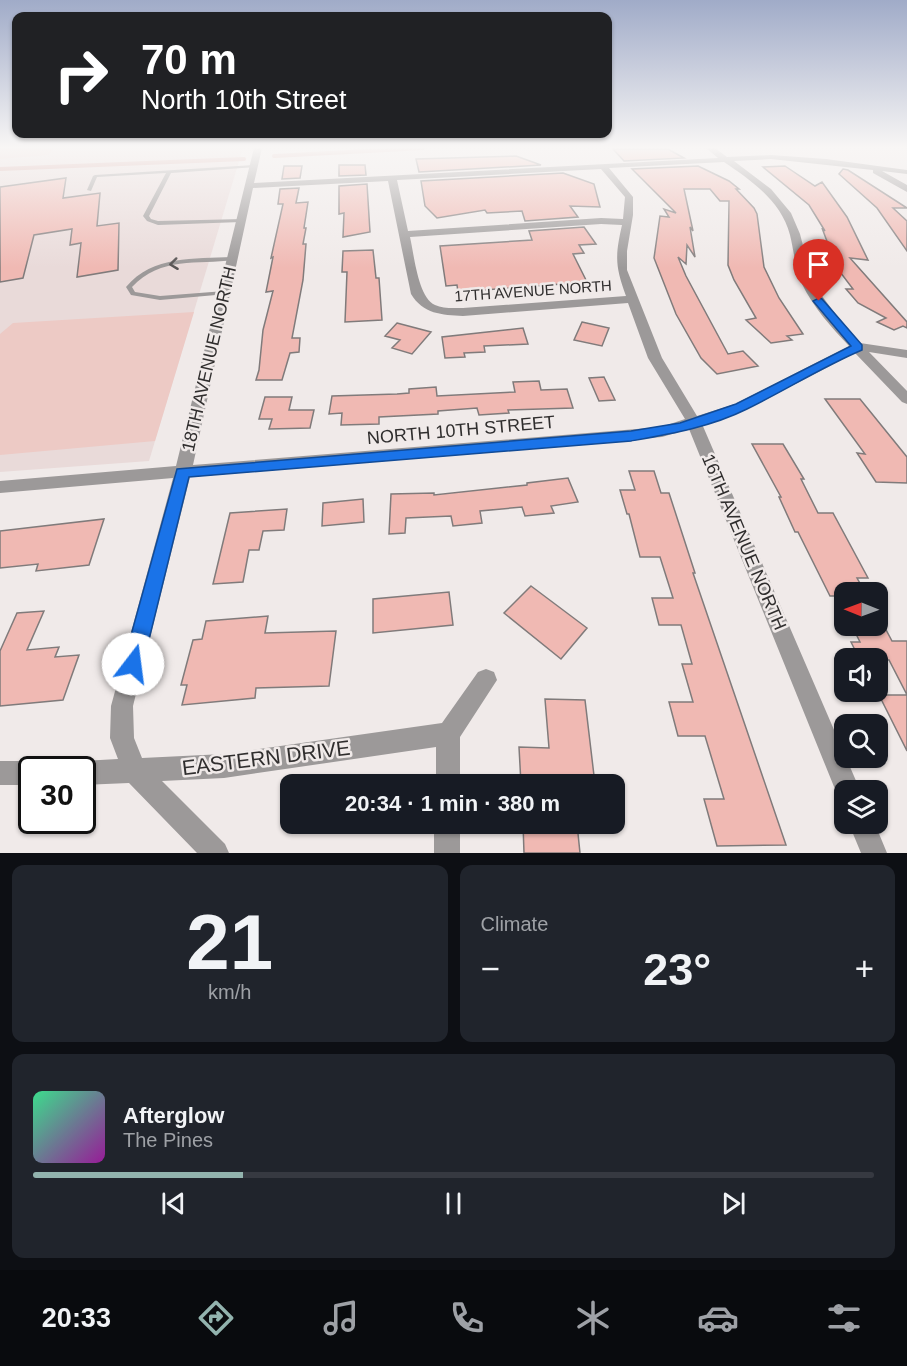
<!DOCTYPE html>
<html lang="en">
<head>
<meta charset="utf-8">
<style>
  body { margin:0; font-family:Helvetica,sans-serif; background:#20242c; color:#f1f3f6; height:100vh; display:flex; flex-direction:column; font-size:22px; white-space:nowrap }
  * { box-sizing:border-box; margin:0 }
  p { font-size:20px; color:#9ea1a6 }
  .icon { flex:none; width:33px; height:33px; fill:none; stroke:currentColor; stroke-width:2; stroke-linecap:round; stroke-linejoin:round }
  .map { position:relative; height:853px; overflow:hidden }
  .side { display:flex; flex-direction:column; gap:12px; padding:12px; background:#0d0f14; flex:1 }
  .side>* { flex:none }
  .guide { position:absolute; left:12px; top:12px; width:600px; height:126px; border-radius:12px; box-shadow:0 2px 4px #0004; background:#202124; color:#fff; overflow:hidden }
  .needle { width:39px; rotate:271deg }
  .controls { position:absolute; left:834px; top:582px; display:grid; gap:12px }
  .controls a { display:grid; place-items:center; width:54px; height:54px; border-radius:12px; background:#171b24; box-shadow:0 2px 4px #0004; font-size:30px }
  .speed { position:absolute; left:18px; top:756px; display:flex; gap:12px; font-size:30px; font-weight:700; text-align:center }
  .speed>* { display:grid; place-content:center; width:78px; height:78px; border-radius:50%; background:#171b24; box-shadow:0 2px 4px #0004; line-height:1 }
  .speed .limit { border:3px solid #111; border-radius:9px; background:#fff; color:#111 }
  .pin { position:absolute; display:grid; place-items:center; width:51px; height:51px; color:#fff; margin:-62px -26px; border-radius:50% 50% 50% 0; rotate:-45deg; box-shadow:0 0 6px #0007 }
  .pin .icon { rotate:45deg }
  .me { position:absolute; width:66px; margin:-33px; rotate:15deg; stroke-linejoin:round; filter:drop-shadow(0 0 4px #0008) }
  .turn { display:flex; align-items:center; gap:21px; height:126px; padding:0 30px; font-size:27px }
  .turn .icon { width:78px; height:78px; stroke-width:2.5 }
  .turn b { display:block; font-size:42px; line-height:51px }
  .big { font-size:45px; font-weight:800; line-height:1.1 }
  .side .widget { flex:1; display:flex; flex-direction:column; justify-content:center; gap:9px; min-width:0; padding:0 21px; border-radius:12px; background:#20242c }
  .side .dial { align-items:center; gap:0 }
  .dial b { font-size:78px; line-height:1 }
  .song { display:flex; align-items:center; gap:18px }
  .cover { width:72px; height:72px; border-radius:9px; background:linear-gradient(135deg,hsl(150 70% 55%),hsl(300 70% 35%)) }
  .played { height:6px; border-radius:3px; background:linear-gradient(90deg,#92b3ae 25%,#363941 25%) }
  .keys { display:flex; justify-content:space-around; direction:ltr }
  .heat { display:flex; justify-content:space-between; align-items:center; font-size:33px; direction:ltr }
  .side .tiles { flex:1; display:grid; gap:12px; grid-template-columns:1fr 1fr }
  .widget:last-child { grid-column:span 2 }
  .trip { position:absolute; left:280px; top:774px; width:345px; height:60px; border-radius:12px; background:#171b24; box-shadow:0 2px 4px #0004; font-weight:800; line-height:60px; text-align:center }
  .dock { display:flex; height:96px; justify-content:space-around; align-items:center; background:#090b0e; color:#9ea1a6 }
  .dock .icon { width:42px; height:42px }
  .dock .active { color:#92b3ae }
  .dock b { font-size:27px; color:#f1f3f6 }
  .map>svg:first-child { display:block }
  .built { fill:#e9dad9 }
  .green { fill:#edcac5 }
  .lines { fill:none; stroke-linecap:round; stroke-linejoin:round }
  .stream { stroke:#d49e98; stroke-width:4 }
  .building { fill:#f0b9b3; stroke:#807b7b; stroke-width:1.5 }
  .lane { fill:#9c9999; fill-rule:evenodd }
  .street { fill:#9c9999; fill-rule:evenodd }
  .oneway { stroke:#565353 }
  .route { fill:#1a73e8; stroke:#114b97; stroke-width:1.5 }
  .labels { text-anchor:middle; stroke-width:5; stroke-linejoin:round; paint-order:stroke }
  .far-street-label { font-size:15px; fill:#302e2e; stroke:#f0eae9 }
  .street-label { font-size:18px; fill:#302e2e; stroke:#f0eae9 }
  .near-street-label { font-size:21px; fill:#302e2e; stroke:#f0eae9 }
</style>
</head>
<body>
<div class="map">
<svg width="907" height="853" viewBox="0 0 907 853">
  <rect width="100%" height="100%" fill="#f0eae9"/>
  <path class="built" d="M0 148H243L149 461 0 472Z"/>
  <path class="green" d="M0 148H55L48 155 0 159Z
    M194 312 155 441 0 455V334L13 323Z"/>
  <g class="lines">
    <path class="stream" d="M274 156 423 148
      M0 169 244 159"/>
  </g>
  <path class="building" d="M613 149H668L684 158 624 161Z
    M516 156 541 165 419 172 416 159Z
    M339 165H365L366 175 339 176Z
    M284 166H302L300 178 282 179Z
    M698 166 729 181 739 189H736L754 208 757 214 764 267 779 298 803 334 787 336 792 340 771 343 746 320 756 318 734 280 728 265 729 201H720L710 189H684L693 231 690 227 695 257 687 245 686 264 678 257 686 276 728 354 743 351 758 366 717 374 701 358 676 314 654 258 660 216 669 217 664 209 676 213 632 169Z
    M785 166 815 186 822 182 847 217 868 260 850 258 907 322V328L903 326 894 330 877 322 886 318 858 303 846 289H853L837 268 822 228 825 231 809 205 763 167Z
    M843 169 848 170 907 208H893L907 221V251L877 208 839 174Z
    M563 173 594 184 600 207 570 206 578 217 525 221 522 211 487 213 485 210 437 218 425 206 421 181Z
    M66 178 63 198 100 193 97 226 119 223 118 270 77 277 81 243 70 245 72 229 34 235 23 278 0 282V187Z
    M367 184 370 232 343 237 344 213 339 214V186Z
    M299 188 296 203 308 202 304 228H306L303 244H306L303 280 292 338H300L299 352 290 353 282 380H256L259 370 263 330 273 291 266 292 273 257 271 258 283 204H278L280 189Z
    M584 227 596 244 579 245 584 253 573 254 587 282 458 292 457 285 446 286 440 246 532 240 529 231Z
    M373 250 376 278H379L382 320 345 322 347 272H342L343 251Z
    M582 322 609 328 602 346 574 340Z
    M397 323 431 332 412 354 392 348 400 340 385 336Z
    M523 328 528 344 484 346 485 352 464 353 465 357 445 358 442 337Z
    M604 377 615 400 599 401 589 378Z
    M539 381 541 390 567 389 573 408 508 410 509 413 479 415 477 408 438 411V414L379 417V424L341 425 342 413 329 414 332 396 397 394 409 393V389L436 387 437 396 515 392 513 382Z
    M265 397H292L289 410H314L310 428 269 429 272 419H259Z
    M825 399H860L907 457V483L876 482 857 453 865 454Z
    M752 444H783L804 479H801L818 513H833L868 578H857L865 592H844V596H830L798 532H795L779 497H781Z
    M629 471H654L661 493H669L695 573H693L786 845 717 846 704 799H724L705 736H678L669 702H693L682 664H692L681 625H659L652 598H673L660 557H640L629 514H627L620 490H635Z
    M568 478 578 502 551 506 554 513 525 516 522 507 480 511 482 523 453 526 451 516 406 518 405 533 389 534 391 494 434 493V495L527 485V483Z
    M363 499 364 522 322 526 323 503Z
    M287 509 284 530 263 531 259 550H249L243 582 213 584 230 513Z
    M104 519 89 565 36 571 38 564 0 568V531Z
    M531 586 587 628 561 659 504 613Z
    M449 592 453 625 373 633V599Z
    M44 611 27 650 59 647 55 657 79 655 63 700 0 706V651L17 613Z
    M268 616 265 633 336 631 329 686 256 688 255 698 182 705 187 685H181L193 640 202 639 206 621Z
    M852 626H884L892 641H907V695L889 660 859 658 851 642H860Z
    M879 695H907V751Z
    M545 699 585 700 595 784H521L519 747 549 748Z
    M523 824H577L580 853H524Z"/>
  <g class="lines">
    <path class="lane" d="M254 165H256V167L171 173 149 216 151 219 158 221 243 219V221L241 222 158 225 147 221 143 216 166 173 97 177 91 191 87 190 93 176 95 175Z
      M232 257 234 258V260C197 265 161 256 132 287L135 292 160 296 225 291 227 292V294L160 300 131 295 126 287C153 255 194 259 232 257Z"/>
    <path class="street" d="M254 148H262L254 183 718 158 706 148H715L727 157 771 155 826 159 907 170V174L882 171 907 185V192L873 173V170L771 159 734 161 771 189 791 213 800 234 813 284 849 332 860 343 907 350V358L869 352 907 391V404L902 402 855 353 745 410 702 424 860 790H844V801L839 799 689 429 662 437 190 477 133 706 134 738 142 758 224 754 442 723 478 672 486 669 494 672 497 680 460 737V784H436V747L224 778 162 781 225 844 229 853H197L129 783 82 785V770H71L73 764 82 761 118 759 110 738 111 706 173 478 0 493V481L176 466ZM724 162C752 181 781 201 790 235 794 251 795 268 802 284 813 307 832 328 849 346L735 404 697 416 662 358 627 270V251L633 215V197L609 168ZM601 169 625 197 623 219 601 218 408 231 397 180ZM388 181 411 294C423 314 442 315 463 316L628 303 648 358 685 419 661 427 193 465 253 188ZM601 224 622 225C615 256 615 266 626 296L463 308C454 308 443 309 435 305 418 298 414 254 410 237Z
      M0 761H32L41 764 43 770H32V785H0Z
      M434 824H460V853H434Z
      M849 824H875L887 853H861Z"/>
  </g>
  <defs><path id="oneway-chevron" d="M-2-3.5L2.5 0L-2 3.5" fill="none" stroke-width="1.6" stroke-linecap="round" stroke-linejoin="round" transform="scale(1.5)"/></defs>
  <use class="oneway" href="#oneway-chevron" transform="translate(174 264) rotate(173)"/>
  <linearGradient id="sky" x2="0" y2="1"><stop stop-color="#a0abc8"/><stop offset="0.55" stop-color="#f8f6f5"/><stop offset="1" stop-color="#f8f6f5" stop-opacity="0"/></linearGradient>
  <rect width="907" height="268" fill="url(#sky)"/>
  <path class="route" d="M819 298 822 299 862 345V350C822 367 786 390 747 409 711 427 670 434 631 441L189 477 143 664 140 670 133 673 126 670 123 664 177 469 631 431 680 423 736 404 851 346 813 301Z"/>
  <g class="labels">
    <g class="far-street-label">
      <text transform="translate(533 291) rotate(-4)" y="5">17TH AVENUE NORTH</text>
    </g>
    <g class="street-label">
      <text transform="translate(209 359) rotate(-77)" y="6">18TH AVENUE NORTH</text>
      <text transform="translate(461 430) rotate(-5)" y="6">NORTH 10TH STREET</text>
      <text transform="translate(744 542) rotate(67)" y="6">16TH AVENUE NORTH</text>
    </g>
    <g class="near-street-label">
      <text transform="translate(266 758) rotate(-7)" y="7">EASTERN DRIVE</text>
    </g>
  </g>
</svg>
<div class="controls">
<a><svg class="needle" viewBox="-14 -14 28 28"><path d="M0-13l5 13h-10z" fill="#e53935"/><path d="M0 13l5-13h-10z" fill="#9ea1a6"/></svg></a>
<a><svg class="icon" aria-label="sound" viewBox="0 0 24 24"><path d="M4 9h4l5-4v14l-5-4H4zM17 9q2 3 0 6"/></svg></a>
<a><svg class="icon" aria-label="search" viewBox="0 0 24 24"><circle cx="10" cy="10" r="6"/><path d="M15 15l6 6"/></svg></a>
<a><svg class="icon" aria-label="layers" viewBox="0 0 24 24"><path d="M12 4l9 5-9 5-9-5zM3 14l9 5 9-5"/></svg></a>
</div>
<div class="speed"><div class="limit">30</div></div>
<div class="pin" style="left:819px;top:301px;background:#d93025"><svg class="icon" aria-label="arrive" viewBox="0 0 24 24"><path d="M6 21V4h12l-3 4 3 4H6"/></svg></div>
<svg class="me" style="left:133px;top:664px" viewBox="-20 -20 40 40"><circle r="19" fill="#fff"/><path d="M0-13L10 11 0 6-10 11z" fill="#1a73e8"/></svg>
<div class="trip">20:34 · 1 min · 380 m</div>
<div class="guide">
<div class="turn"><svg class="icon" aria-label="right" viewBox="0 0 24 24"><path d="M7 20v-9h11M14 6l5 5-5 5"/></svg><div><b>70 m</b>North 10th Street</div></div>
</div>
</div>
<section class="side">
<div class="tiles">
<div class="widget dial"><b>21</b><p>km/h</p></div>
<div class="widget"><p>Climate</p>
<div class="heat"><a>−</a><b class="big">23°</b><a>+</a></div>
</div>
<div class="widget">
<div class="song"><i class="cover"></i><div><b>Afterglow</b><p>The Pines</p></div></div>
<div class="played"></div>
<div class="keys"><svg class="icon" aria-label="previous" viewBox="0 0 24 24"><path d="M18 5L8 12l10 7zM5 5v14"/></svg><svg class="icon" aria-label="pause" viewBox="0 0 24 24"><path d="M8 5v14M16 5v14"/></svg><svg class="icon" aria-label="next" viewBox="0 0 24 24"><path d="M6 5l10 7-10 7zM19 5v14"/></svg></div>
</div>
</div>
</section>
<nav class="dock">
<b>20:33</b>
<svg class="icon active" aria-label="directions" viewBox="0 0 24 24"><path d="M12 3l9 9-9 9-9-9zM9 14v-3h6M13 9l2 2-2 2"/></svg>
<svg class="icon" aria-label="music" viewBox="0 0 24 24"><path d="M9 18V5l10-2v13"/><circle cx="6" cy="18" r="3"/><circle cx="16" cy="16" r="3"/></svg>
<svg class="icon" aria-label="phone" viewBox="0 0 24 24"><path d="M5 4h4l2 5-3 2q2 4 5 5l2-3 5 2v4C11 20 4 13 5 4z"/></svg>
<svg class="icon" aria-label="climate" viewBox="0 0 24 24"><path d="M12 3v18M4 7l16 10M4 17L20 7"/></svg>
<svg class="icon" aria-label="car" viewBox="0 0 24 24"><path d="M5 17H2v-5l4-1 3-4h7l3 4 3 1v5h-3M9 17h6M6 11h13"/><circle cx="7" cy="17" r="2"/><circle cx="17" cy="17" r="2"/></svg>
<svg class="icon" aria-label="filters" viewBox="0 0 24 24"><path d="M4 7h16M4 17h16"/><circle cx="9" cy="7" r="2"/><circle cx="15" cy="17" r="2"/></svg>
</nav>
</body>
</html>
